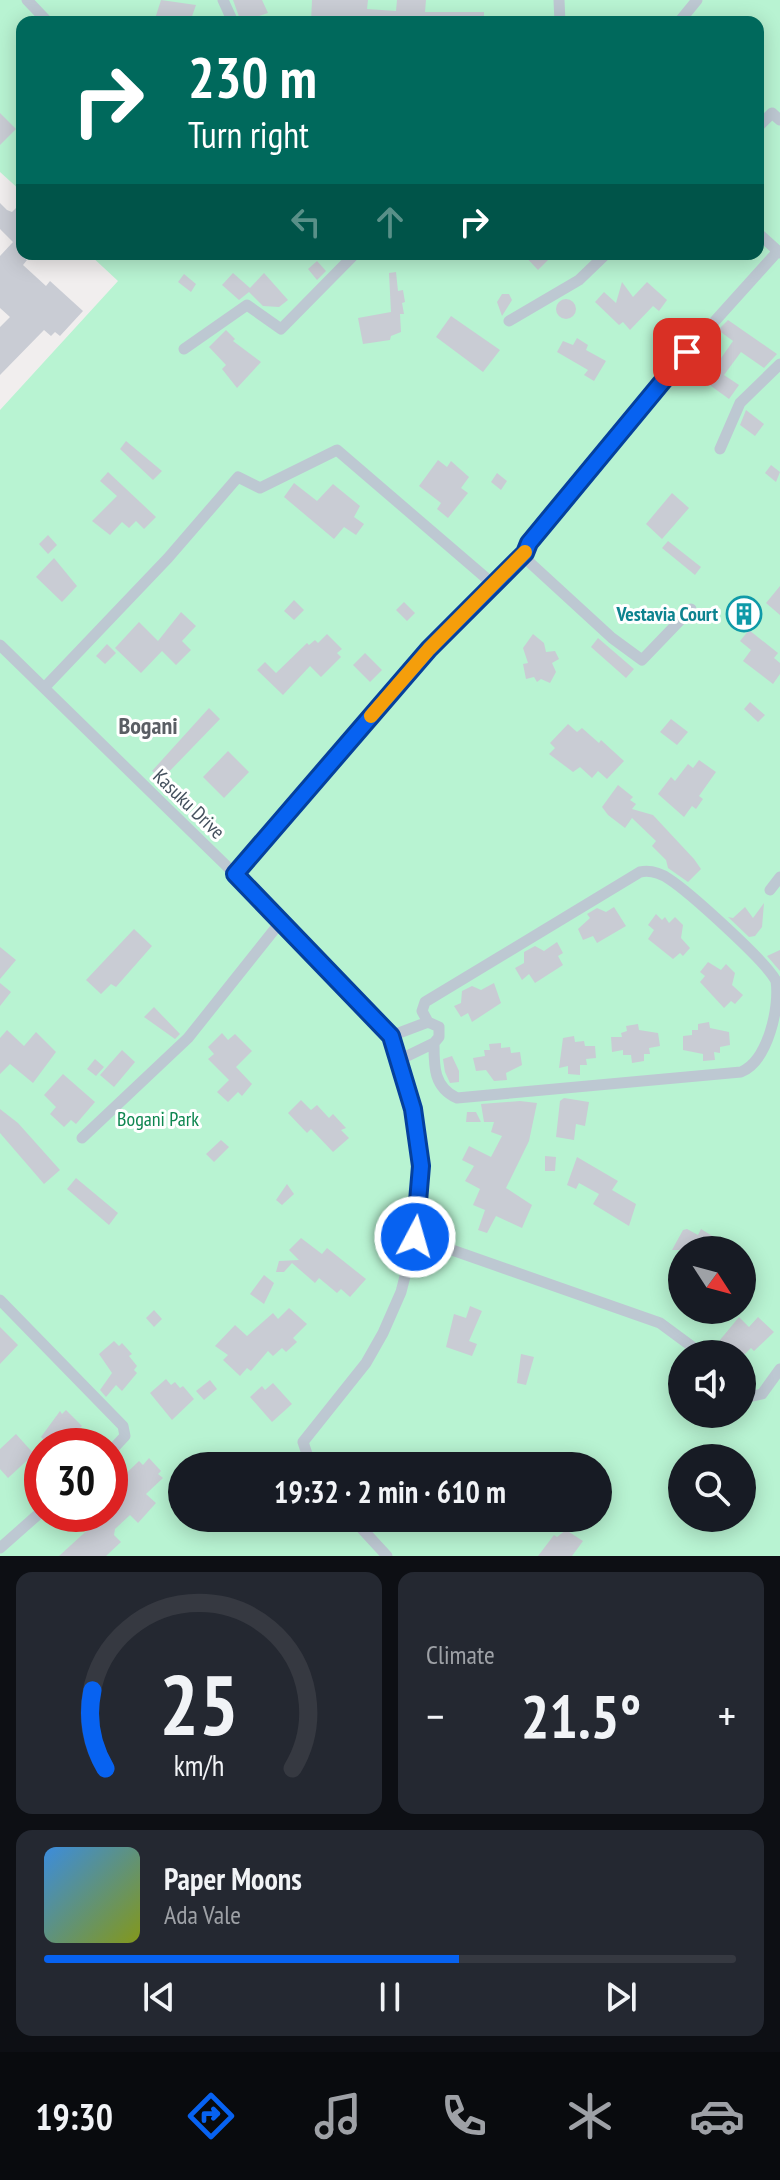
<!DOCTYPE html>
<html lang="en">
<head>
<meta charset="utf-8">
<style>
  body { margin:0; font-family:"PT Sans Narrow",sans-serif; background:#242831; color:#f1f3f6; height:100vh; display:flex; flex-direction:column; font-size:30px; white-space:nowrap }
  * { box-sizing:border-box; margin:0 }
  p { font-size:26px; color:#9ea1a6 }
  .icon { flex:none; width:44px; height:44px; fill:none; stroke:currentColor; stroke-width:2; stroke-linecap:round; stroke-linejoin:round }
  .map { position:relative; height:1556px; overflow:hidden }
  .details { display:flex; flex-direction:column; gap:16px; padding:16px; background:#0d0f14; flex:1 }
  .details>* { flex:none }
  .top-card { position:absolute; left:16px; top:16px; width:748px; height:244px; border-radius:16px; box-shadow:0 4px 20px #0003; background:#00695c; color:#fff; overflow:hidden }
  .needle { width:52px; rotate:126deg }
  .buttons { position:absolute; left:668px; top:1236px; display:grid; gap:16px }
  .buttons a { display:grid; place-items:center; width:88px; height:88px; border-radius:50%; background:#171b24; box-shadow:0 4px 20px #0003; font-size:40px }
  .speed { position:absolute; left:24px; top:1428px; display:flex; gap:16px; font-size:40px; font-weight:700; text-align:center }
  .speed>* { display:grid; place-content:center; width:104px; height:104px; border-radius:50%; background:#171b24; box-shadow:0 4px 20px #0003; line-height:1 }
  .speed .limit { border:12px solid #d22; background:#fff; color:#111 }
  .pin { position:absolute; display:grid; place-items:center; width:68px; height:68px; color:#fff; margin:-34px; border-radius:16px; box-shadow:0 4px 12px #0006 }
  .me { position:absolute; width:88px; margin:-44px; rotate:6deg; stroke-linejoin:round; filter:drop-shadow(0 0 6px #0008) }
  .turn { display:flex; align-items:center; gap:28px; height:168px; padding:0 40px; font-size:36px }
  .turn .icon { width:104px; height:104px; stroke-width:2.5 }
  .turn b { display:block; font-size:56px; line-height:68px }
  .lanes { display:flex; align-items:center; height:76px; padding:0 40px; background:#0003; justify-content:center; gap:40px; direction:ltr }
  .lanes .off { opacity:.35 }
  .big { font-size:60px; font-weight:800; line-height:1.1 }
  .details .widget { flex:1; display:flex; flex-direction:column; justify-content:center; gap:12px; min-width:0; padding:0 28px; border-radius:16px; background:#242831 }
  .details .dial { align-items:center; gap:0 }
  .dial svg { height:208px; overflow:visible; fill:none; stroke:#363941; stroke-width:7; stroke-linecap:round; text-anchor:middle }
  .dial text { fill:#f1f3f6; stroke:none }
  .song { display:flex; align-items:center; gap:24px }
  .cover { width:96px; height:96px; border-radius:12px; background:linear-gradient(135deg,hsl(210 70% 55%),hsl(70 70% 35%)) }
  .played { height:8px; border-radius:4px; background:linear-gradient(90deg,#0762f1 60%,#363941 60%) }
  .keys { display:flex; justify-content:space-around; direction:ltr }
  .heat { display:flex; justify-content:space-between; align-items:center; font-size:44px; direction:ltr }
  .details .tiles { flex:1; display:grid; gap:16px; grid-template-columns:1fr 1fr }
  .widget:last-child { grid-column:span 2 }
  .trip { position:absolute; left:168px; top:1452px; width:444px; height:80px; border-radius:40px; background:#171b24; box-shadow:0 4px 20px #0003; font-weight:800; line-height:80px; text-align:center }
  .tabs { display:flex; height:128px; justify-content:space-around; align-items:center; background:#090b0e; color:#9ea1a6 }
  .tabs .icon { width:56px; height:56px }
  .tabs .on { color:#0762f1 }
  .tabs b { font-size:36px; color:#f1f3f6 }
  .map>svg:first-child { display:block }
  .green { fill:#b8f3d2; fill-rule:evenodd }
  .building { fill:#c9ccd4 }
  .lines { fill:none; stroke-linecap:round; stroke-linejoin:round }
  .street { stroke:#bdc8d2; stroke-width:11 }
  .route-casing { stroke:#05409d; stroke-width:20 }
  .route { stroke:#0762f1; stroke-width:14 }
  .slow { stroke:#f59e0b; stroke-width:14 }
  .labels { text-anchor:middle; stroke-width:6; stroke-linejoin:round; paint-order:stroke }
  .culture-label { font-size:20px; font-weight:bold; fill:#0d838f; stroke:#fff; text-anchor:end }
  .street-label { font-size:20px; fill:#44505d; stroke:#fff }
  .park-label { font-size:20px; fill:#0e8650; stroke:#fff }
  .quarter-label { font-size:24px; font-weight:bold; fill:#5a5e64; stroke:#fff }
</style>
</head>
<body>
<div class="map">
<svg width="780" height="1556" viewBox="0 0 780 1556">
  <rect width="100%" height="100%" fill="#f1eeee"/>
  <path class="green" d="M0 0H780V1556H0V410L118 281 89 254H758V22H22V192L0 172ZM682 1250H742V1310H682ZM682 1354H742V1414H682ZM42 1446H110V1514H42ZM682 1458H742V1518H682ZM182 1466H598V1518H182Z"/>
  <path class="building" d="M161 0 196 5 190 22H154Z
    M233 0H262L268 13 241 22Z
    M312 0H368L367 9 396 11 397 0H426L425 12H484V22H311Z
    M0 113 16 129 0 145Z
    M0 203 7 210 12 212 16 208 22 214V256L27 260 23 265 46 286 50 281 83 311 60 336 55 332 51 336 44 330 0 375V327L10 317 0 308V256L13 242 0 229Z
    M523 254H554L538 270Z
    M317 261 326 271 317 280 308 269Z
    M396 272 398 291 403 290 405 302 402 303 404 314H400L401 332 391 336 390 340 363 344 358 318 391 312 389 273Z
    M233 273 250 288 264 273 288 300 279 307 263 306 249 292 239 300 222 285Z
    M184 274 196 284 191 292 178 282Z
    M622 282 633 297 647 282 667 300 659 311 653 306 630 330 623 322 619 325 595 302 604 292 616 303Z
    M502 294H509L512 300 502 316 497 302Z
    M556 309a10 10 0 1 1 20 0a10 10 0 1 1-20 0Z
    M451 316 500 350 483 372 436 337Z
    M728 320 777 354 764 368 741 352 724 375 739 385 729 399 700 378 710 365 714 368 733 341 718 330Z
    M226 330 235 339 233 341 261 362 237 388 222 369 226 365 209 347Z
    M577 338 588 345 586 350 606 361 594 381 584 375 588 370 557 352 563 341 573 345Z
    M746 410 764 424 755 436 740 425Z
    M126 441 162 471 153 480 120 449Z
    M438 460 447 467 451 461 469 477 461 488 468 493 448 518 437 509 441 503 419 486Z
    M771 465 780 472 776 482 765 473Z
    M108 472 156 517 144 529 136 521 129 528 122 522 110 535 92 521 117 496 100 481Z
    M497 473 507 481 501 490 491 482Z
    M294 483 317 501 333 484 360 506 354 517 364 524 356 535 344 527 334 539 284 497Z
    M672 493 689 508 662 539 646 524Z
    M48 535 57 545 48 554 39 544Z
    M668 541 701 567 695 575 662 548Z
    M54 558 77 586 62 602 36 577Z
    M780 586V615L766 603Z
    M294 600 304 610 294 620 284 611Z
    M404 602 415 613 407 621 396 610Z
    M181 612 196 626 182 641 191 650 176 665 162 651 141 673 115 648 139 622 158 641Z
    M749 630 778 653 774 658 780 663V674L773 684 743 661 751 650 740 641Z
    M327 634 342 649 337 653 341 657 321 677 310 666 283 695 257 670 265 662 276 673 307 643 309 645 315 640 318 643Z
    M533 634 544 643 546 652 555 651 559 659 552 663 556 672 550 683 541 679 537 682 534 677 526 679 523 664 528 663 523 648Z
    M598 638 634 669 626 678 591 647Z
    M107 644 116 653 105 664 96 656Z
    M365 653 382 670 370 682 353 665Z
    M750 702 765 715 758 722 744 709Z
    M209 708 220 719 162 779 152 771Z
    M671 719 688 732 677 745 660 732Z
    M568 724 577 732 582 728 599 743 601 740 624 761 607 779 598 771 592 778 580 767 573 772 549 754 555 748 550 743Z
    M228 751 249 772 224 798 203 777Z
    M699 760 716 772 699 796 703 799 696 809 692 806 684 817 658 794 671 777 675 781 688 764 693 768Z
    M618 785 633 797 630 800 636 804 632 809 653 815 694 859 701 869 688 882 668 868 666 860 652 846 656 841 632 818 625 828 608 815 602 807Z
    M764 903 762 927 755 936 749 937 728 917 733 918 745 907 753 918Z
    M614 907 626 926 597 943 593 936 583 940 578 929 590 918 587 914 597 908 606 912Z
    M656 914 662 920 665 917 669 923 675 917 683 925 681 938 690 948 683 956 680 953 673 959 648 939 654 930 648 925Z
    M134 929 152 946 116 987 111 984 101 994 86 980Z
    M557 942 563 953 558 956 563 965 535 983 529 974 522 980 515 968 524 963V952L535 946 544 951Z
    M0 947 16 960 0 979Z
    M780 950V971L767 956Z
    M708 962 721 970 726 964 735 973 732 985 743 995 735 1004 731 1001 724 1008 700 982 705 976 700 972Z
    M0 983 11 992 0 1006Z
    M494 983 501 1003 472 1022 468 1013 461 1017 454 1006 461 1003 462 991 472 986 481 990Z
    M154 1007 180 1034 175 1039 144 1017Z
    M709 1022 710 1028 729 1032 730 1045 720 1047V1053L714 1052 715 1060 703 1061V1054L683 1050V1036L692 1035V1030H698V1024Z
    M638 1024 639 1030 658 1033 660 1046 649 1048 650 1054H644V1061L632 1063 631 1055H623V1050L612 1052 611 1037H622L621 1033 627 1031 626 1026Z
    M7 1030 24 1046 36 1032 56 1052 33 1083 10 1064 0 1074V1038Z
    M222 1033 228 1040 235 1034 252 1051 236 1067 252 1084 242 1096 238 1092 228 1102 217 1092 229 1080 208 1059 214 1054 208 1047Z
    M574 1036 575 1042 584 1041 585 1046H595L596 1058 586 1059 587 1065H580V1075L568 1074V1066L559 1068 563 1038Z
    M501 1043V1048L510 1047 511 1053 520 1052 522 1065 506 1073 507 1080 494 1081 486 1070 476 1071 473 1058 485 1056 484 1050H490L489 1044Z
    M122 1050 135 1062 114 1087 100 1075Z
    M452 1056 459 1071V1082L450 1083 445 1072 443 1059Z
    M95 1059 104 1067 96 1076 87 1069Z
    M63 1074 95 1102 76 1124 71 1120 64 1127 50 1114 56 1107 44 1095Z
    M564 1098 589 1102 585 1126 576 1124 574 1140 556 1137 560 1101Z
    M301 1100 311 1110 317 1105 329 1118 333 1114 346 1128 341 1130 349 1138 333 1152 311 1129 307 1133 288 1113Z
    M520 1101 537 1103 529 1141 506 1188 532 1205 522 1228 496 1216 487 1233 478 1230 485 1210 473 1205 480 1189 465 1181 474 1166 462 1160 469 1146 491 1157 502 1136 491 1132 494 1122H484L481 1104Z
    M0 1109 18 1123 60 1170 44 1184 0 1133Z
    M467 1112H476L481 1122H466Z
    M221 1140 229 1147 214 1162 206 1154Z
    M545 1156 556 1157 555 1171H545Z
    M577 1157 618 1181 612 1190 636 1204 629 1226 593 1204 599 1194 579 1183 576 1189 567 1185Z
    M76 1178 118 1213 109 1225 67 1189Z
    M287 1184 294 1194 282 1205 276 1200Z
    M687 1229 698 1235 701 1229 735 1250H672L683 1230Z
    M301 1238 322 1254 327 1248 366 1279 350 1297 341 1289 337 1293 319 1278 315 1283 292 1263 284 1272H276L279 1261 299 1260 289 1250Z
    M264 1275 274 1283 264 1304 250 1294Z
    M470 1306 482 1311 469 1341 477 1344 472 1356 446 1347 454 1314 466 1318Z
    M289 1308 307 1324 293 1338 297 1342 286 1352 282 1348 273 1356 268 1351 251 1371 247 1368 240 1376 223 1360 228 1355 215 1346 235 1325 247 1336 273 1313 278 1319Z
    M154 1310 162 1319 154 1327 146 1318Z
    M739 1317 749 1327 758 1317 774 1332 754 1351 751 1348 745 1354H733L720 1340Z
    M0 1327 18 1345 0 1364Z
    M114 1341 119 1346 122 1343 132 1354 129 1356 137 1366 134 1370 137 1373 122 1391 116 1385 106 1397 100 1390 112 1373 99 1354Z
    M521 1354 534 1357 526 1385 517 1383Z
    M166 1379 171 1385 175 1382 180 1388 183 1386 194 1399 172 1420 150 1393Z
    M210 1380 217 1389 204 1400 196 1391Z
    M273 1383 292 1404 272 1422 250 1397 262 1386 265 1390Z
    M66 1410 82 1426 62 1446H50L41 1437 60 1411 62 1414Z
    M16 1434 34 1454 8 1478 0 1469V1449Z
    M149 1458 161 1471 158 1474 163 1478 146 1494 156 1503 138 1523 130 1515 115 1529 114 1535 121 1542 106 1556H59L105 1514H110V1489L139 1461 143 1465Z
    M566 1530 583 1541 572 1556H538L554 1535 557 1537Z"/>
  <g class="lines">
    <path class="street" d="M27 0 48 22
      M223 0 233 22
      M559 0 560 22
      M679 22 697 0
      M758 127 772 113 780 120
      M758 233 780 253
      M509 321 579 280 606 254
      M184 349 247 305 281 329 355 254
      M720 449 740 403 780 364
      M691 609 642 660 612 638 527 560 525 553 687 352 778 251
      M0 645 282 920 391 1036 413 1109 421 1166 415 1237 401 1292 383 1333 366 1363 303 1442 311 1466
      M44 688 168 558 238 477 260 488 337 450 493 584
      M235 874 429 649 525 553
      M770 890 780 877
      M428 1022 422 1011 425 1002 640 872C650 870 660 873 669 879 689 892 767 962 776 981 780 1007 768 1061 741 1072L457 1098C433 1087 434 1065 434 1043
      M391 1036 428 1022 439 1027V1037L434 1043 399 1060
      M82 1138 188 1038 282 920
      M415 1237 660 1323 702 1354
      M0 1300 123 1426 125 1436 110 1452
      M742 1391 753 1396 762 1394 780 1369
      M352 1518 387 1556
      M0 1548 42 1511"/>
  </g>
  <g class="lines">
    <g class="route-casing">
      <path id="route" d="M415 1237 421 1166 413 1109 391 1036 235 874 429 649 525 553 529 543 687 352"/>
    </g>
    <use href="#route" class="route"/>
    <path class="slow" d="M371 716 429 649 525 552"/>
  </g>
  <defs>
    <g id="building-ring" transform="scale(1.8)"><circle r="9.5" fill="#fff" stroke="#0f9aa8" stroke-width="1.5"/><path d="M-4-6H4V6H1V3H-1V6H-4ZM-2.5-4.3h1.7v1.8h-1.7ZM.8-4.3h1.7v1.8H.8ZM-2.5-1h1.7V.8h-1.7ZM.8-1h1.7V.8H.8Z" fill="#0f9aa8"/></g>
  </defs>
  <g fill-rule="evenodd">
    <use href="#building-ring" x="744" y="614"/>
  </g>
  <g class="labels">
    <g class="culture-label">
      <text x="718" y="621">Vestavia Court</text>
    </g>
    <g class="street-label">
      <text transform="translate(189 804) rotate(44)" y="7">Kasuku Drive</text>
    </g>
    <g class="park-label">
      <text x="158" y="1126">Bogani Park</text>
    </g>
    <g class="quarter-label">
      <text x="148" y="734">Bogani</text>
    </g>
  </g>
</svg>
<div class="buttons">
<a><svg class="needle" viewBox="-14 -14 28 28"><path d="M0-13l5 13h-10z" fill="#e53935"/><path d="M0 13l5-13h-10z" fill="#9ea1a6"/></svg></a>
<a><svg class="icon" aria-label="sound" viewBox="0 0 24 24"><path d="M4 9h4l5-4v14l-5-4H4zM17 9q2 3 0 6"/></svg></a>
<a><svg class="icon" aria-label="search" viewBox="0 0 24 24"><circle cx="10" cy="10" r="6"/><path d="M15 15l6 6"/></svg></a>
</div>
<div class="speed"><div class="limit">30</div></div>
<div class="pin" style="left:687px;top:352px;background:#d93025"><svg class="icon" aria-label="arrive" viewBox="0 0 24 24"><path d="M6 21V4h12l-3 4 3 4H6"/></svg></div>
<svg class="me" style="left:415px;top:1237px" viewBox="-20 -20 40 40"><circle r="17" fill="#0762f1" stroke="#fff" stroke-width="3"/><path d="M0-11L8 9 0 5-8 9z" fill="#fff"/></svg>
<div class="trip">19:32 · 2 min · 610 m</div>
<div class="top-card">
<div class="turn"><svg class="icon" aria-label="right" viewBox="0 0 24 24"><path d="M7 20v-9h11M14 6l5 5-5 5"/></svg><div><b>230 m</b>Turn right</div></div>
<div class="lanes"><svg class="icon off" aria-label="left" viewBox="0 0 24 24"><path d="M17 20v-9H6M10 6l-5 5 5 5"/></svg><svg class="icon off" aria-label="ahead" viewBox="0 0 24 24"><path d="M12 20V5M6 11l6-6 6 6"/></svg><svg class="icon" aria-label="right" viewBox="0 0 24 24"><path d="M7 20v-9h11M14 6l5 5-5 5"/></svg></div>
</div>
</div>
<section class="details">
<div class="tiles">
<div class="widget dial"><svg viewBox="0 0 100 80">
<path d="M14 69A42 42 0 1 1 86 69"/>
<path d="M14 69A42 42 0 0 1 9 39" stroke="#0762f1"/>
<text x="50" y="56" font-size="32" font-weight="700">25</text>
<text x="50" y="72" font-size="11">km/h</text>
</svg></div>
<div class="widget"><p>Climate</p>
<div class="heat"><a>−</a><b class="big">21.5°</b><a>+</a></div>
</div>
<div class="widget">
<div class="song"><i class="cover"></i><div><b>Paper Moons</b><p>Ada Vale</p></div></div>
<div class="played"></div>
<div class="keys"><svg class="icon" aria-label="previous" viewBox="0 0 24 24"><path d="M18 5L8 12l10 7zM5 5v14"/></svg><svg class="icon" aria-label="pause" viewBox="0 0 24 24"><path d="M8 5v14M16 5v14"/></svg><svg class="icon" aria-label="next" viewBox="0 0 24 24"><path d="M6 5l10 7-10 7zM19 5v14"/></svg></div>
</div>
</div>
</section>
<nav class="tabs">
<b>19:30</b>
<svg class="icon on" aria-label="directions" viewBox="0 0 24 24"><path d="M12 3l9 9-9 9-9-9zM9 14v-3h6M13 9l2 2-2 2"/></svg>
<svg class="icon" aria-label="music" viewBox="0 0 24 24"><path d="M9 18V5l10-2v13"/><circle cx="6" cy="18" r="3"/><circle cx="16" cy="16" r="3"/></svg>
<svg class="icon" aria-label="phone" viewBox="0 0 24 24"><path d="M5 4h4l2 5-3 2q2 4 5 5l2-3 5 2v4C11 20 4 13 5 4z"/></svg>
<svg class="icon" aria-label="climate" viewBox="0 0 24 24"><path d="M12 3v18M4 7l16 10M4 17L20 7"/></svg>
<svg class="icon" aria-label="car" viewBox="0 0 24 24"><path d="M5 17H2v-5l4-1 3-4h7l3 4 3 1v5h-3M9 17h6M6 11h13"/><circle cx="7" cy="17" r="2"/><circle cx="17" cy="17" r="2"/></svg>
</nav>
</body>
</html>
